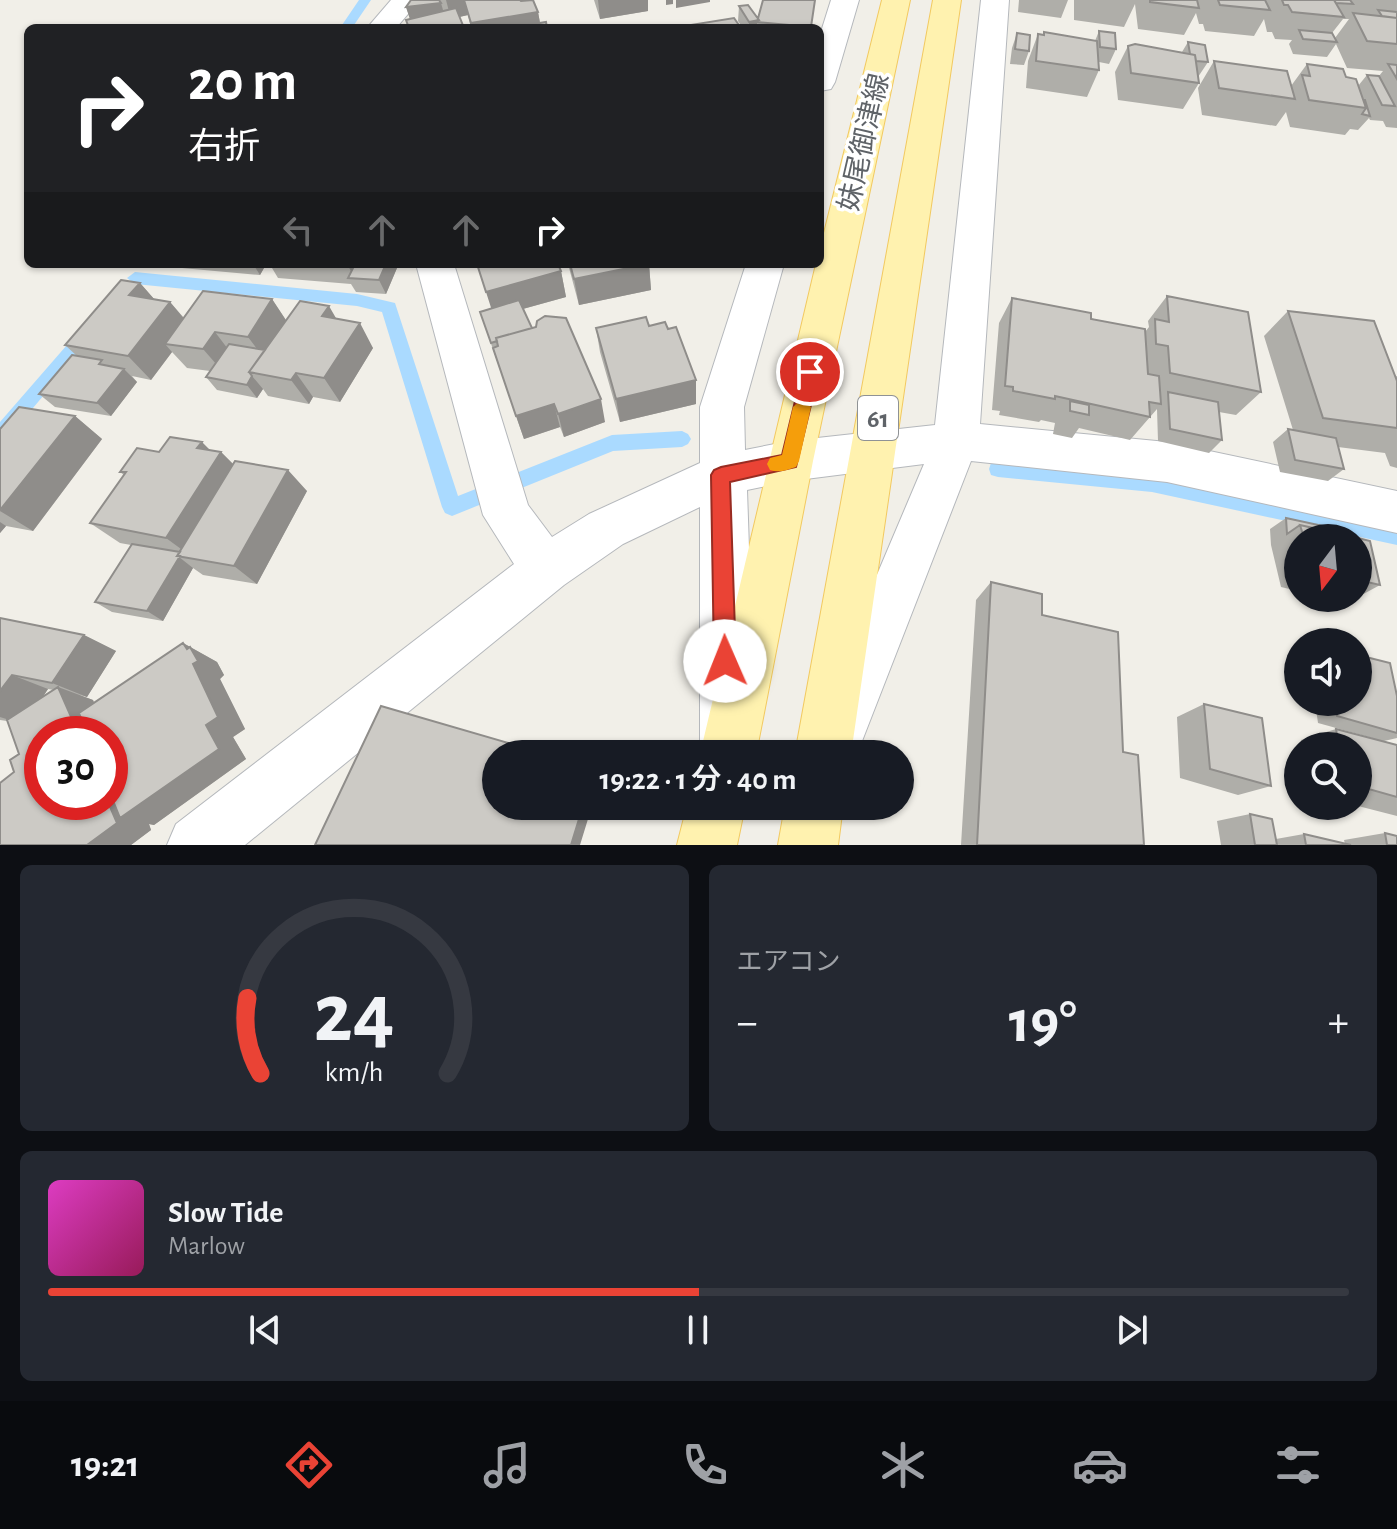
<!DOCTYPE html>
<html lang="ja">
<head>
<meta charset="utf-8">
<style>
  body { margin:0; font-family:"Alegreya Sans","Noto Sans JP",sans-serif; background:#242831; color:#f1f3f6; height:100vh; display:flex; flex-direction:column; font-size:30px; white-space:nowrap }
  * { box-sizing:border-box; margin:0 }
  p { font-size:26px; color:#9ea1a6 }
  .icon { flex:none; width:44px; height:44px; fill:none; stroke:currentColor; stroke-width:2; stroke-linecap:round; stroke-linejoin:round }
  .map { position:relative; height:845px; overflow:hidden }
  .panel { display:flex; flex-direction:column; gap:20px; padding:20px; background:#0d0f14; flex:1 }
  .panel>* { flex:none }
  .hud { position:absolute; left:24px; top:24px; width:800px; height:244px; border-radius:12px; box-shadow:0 2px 6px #0004; background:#202124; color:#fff; overflow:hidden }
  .needle { width:52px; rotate:196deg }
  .controls { position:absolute; left:1284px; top:524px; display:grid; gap:16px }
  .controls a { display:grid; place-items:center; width:88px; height:88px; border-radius:50%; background:#171b24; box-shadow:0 2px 6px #0004; font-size:40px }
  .speed { position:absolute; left:24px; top:716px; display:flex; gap:16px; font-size:40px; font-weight:700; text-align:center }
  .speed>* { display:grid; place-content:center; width:104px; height:104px; border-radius:50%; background:#171b24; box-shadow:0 2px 6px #0004; line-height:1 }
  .speed .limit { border:12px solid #d22; background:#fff; color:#111 }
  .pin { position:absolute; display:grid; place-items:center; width:68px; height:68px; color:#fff; margin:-34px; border:4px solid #fff; border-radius:50%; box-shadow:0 2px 8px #0007 }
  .me { position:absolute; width:88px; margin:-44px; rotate:359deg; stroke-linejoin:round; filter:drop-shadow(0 0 6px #0008) }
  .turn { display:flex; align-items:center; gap:28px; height:168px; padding:0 32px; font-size:36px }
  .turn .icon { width:104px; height:104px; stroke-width:2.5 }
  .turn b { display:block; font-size:56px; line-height:68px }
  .lanes { display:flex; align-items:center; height:76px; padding:0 32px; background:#0003; justify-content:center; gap:40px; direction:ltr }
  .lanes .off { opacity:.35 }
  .big { font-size:60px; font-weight:600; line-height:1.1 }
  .panel .tile { flex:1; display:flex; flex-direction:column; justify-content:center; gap:12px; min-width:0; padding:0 28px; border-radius:12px; background:#242831 }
  .panel .dial { align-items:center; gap:0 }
  .dial svg { height:208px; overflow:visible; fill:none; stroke:#363941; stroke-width:7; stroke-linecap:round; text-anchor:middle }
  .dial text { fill:#f1f3f6; stroke:none }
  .song { display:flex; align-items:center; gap:24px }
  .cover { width:96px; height:96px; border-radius:12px; background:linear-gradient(135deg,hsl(310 70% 55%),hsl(330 70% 35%)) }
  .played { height:8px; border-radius:4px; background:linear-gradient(90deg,#ea4335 50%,#363941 50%) }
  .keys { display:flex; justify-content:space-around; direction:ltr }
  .heat { display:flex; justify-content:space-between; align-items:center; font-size:44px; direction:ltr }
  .panel .tiles { flex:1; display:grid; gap:20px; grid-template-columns:1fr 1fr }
  .tile:last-child { grid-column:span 2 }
  .trip { position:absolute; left:482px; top:740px; width:432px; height:80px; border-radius:40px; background:#171b24; box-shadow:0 2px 6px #0004; font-weight:600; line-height:80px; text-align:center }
  .tabs { display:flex; height:128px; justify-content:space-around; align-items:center; background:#090b0e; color:#9ea1a6 }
  .tabs .icon { width:56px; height:56px }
  .tabs .current { color:#ea4335 }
  .tabs b { font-size:36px; color:#f1f3f6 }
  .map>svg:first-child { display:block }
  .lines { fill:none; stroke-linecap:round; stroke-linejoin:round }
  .stream { fill:#aadaff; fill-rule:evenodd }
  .minor-casing { stroke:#b5b8bc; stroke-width:2 }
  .major-casing { stroke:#f2c960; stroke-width:2 }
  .minor { fill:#fff; fill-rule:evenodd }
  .major { fill:#fff2af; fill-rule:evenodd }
  .wall { fill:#afaea9; fill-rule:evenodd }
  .shaded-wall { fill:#8f8d8a }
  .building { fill:#cccac5; stroke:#8f8d8a; stroke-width:2 }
  .route { fill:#ea4335; stroke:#982c22; stroke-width:2 }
  .slow { fill:#f59e0b }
  .labels { text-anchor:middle; stroke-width:7; stroke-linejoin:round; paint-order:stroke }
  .shield { fill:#fff; stroke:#8f9295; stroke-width:2 }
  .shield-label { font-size:26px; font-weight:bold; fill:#5f6368 }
  .street-label { font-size:28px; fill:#5f6368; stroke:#fff }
</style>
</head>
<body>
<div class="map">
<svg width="1397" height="845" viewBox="0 0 1397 845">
  <rect width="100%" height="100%" fill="#f1efe8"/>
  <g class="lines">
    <path class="stream" d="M359 0H371L352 28H340Z
      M135 272 357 294 395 303 458 496 612 435 682 431 688 434 691 439 688 444 682 447 613 451 452 516 445 513 442 507 382 312 357 306 135 284 127 278Z
      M86 328 92 330 94 334 92 338 6 440 0 443V422L80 330Z
      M998 461 1152 476 1397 527V545L1152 492 998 477 991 475 989 469 991 463Z"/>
    <g class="minor-casing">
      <path id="minor" d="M391 0H420L396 28H367Z
        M831 0H859L835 82 831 89 820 91V35Z
        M981 0H1009L980 424 1167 442 1397 491V533L1167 482 971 461 857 754H801L924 464 790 481 747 490 756 754H700V507L623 544 564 585 245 845H167L176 824 514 564 483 515 416 264H454L528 505 552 537 589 514 700 463V407L746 264H784L744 407 745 450 790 441 935 425Z"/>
    </g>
    <g class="major-casing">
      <path id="major" d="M882 0H910L813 461 756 754H700L816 264H820V249Z
        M933 0H961L851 754H795Z
        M687 806H745L737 845H677Z
        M785 806H843L838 845H778Z"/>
    </g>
    <use href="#minor" class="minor"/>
    <use href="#major" class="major"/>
  </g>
  <path class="wall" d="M411 0H524L520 1 538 12 540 23 547 28H471L468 15 408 28 406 20 410 19 406 7Z
    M594 0H648V11L600 19Z
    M815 0 811 28H743L738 21 739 6 758 18Z
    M1019 0H1068L1061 18 1018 12Z
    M1074 0H1397V128L1386 127 1383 121 1370 120 1369 118 1358 130 1350 129 1345 135 1290 127 1286 112 1276 126 1202 115 1198 88 1214 61 1291 86 1307 64 1346 77 1358 86 1367 75 1379 76 1383 71 1347 68 1336 44 1327 57 1293 54 1289 44 1292 40 1275 39 1272 32H1267L1264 19 1254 36 1205 31 1203 24H1199L1196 13 1184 35 1138 29 1135 4 1124 27 1074 20ZM1343 19H1349L1335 38 1332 33Z
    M1099 31 1116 49 1109 64 1099 62V70L1087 97 1026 88 1028 61 1038 34 1043 35 1044 32 1095 41Z
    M1017 33 1029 51 1024 65 1010 64 1012 48Z
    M1188 42 1208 62 1198 77 1199 83 1183 109 1118 100 1115 72 1128 46 1182 52Z
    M178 264H395L397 268 386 294 356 292 351 284 278 278 272 268H264L260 275 182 268Z
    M568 264H649L651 290 579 305Z
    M561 271 566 297 523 309 532 328 605 422 564 437 560 427 524 439 480 312 491 309Z
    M140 283 154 299 170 302 184 318 272 299 286 320 336 319 373 348 340 402 313 397 309 404 268 396 263 389 257 398 217 390 206 377 210 371 187 368 172 352 151 380 132 376 137 382 111 416 55 407 39 394 77 356 65 345Z
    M1167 296 1261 392 1236 415 1219 412 1222 440 1209 453 1158 441 1157 409 1130 440 1079 428 1072 438 1053 434 1055 423 1041 420 1039 422 999 415 1000 411 992 410 999 323 1012 298 1145 332 1149 327 1148 321Z
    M1288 311 1395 377 1397 376V468L1390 466 1385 453 1338 447 1344 469 1328 481 1280 472 1273 442 1288 429 1293 430 1264 336Z
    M596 328 696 404 620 422 600 352Z
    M75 416 102 439 33 531 6 526 0 533V429Z
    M209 450 221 452 233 464 307 491 257 584 203 575 193 568 163 621 112 612 95 602 131 545 120 543 90 523 124 475 120 472 159 452Z
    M1286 518 1357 538H1298V591L1281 587 1271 545 1270 529Z
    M1358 538 1380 585 1358 597Z
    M991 582 1042 615 1123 752 1144 845H961L976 600Z
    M1326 598H1355L1346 603Z
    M0 618 84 635 116 651 87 697 79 695 93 700 94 703 183 643 217 662 224 675 220 679 245 729 233 737 246 759 154 825 149 824 151 830 131 845H0L14 772 19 754 7 721 0 720ZM48 689 54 690 43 696Z
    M1397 696V738L1384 741 1397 745V816L1358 806V746H1302L1301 740 1336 729 1376 739 1318 723 1315 702H1358Z
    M1204 704 1271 786 1238 795 1180 778 1177 717Z
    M1250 814 1276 839 1304 834 1345 844 1344 840 1385 833 1397 845H1221L1217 821Z"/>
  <path class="shaded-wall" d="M446 0H464L468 15 451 19Z
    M598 0H648V11L600 19Z
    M666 0H673V4L666 5Z
    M676 0H710V2L676 8Z
    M441 3 445 17 411 22 406 7Z
    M538 12 541 28H473L471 23Z
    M759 20 757 22V28H749V22Z
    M253 264H261L264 268 260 275Z
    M347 264H368L355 278Z
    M386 264H395L397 268 386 294 379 280Z
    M649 264 651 290 579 305 574 279Z
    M561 271 566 297 494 317 486 292Z
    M140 283 162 308 129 295Z
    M272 299 289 325 264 358 248 337Z
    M170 302 191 327 165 344 172 352 151 380 128 356Z
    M329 306 344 332 322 316Z
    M360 323 373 348 340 402 324 378Z
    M215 332 234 357 224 373 203 349Z
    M124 369 137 382 111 416 97 403Z
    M296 373 313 397 309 404 291 380Z
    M252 376 263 389 257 398 247 385Z
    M696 380V404L620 422 616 399Z
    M601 399 605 422 564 437 558 414Z
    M554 404 560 427 524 439 516 416Z
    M75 416 102 439 33 531 0 511Z
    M202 442 217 457 221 452 243 474 192 557 166 538 197 448Z
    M288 470 307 491 257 584 234 566Z
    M0 522 6 526 0 533Z
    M179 557 193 568 163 621 147 611Z
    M84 635 116 651 87 697 52 683Z
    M183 643 217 662 224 675 220 679 245 729 233 737 246 759 154 825 149 824 151 830 131 845H87L108 802H110V740L206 725 187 649Z
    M12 675 48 689 25 725 0 717V691Z
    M58 687 93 700 106 731 103 734 70 733Z
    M583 806H592L580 845H571Z"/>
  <path class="building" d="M411 0H439L441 3 406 7Z
    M464 0H520L521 1 533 0 538 12 471 23Z
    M763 0H815L811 27 757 22Z
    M1150 0H1197L1199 8 1150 2Z
    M1218 0H1265L1270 10 1220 5Z
    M1282 0H1334L1344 17 1292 12 1288 5H1284Z
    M1334 0H1350L1353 4 1336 3Z
    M748 5 759 20 749 22 739 6Z
    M456 8 464 28H409L406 20Z
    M1378 10 1397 12V18L1382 16Z
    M1353 13 1397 18V44L1367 41Z
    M734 18 741 28H678V27Z
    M546 22 547 28H510Z
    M1299 30 1332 33 1337 42 1303 39Z
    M1099 31 1115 33 1116 49 1100 47Z
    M1044 32 1097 41 1099 70 1036 61 1038 34 1044 35Z
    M1017 33 1030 35 1029 51 1015 49Z
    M1188 42 1205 45 1208 62 1196 61 1195 55 1190 54Z
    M1135 44 1195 55 1199 83 1131 73 1128 46Z
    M1214 61 1287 71 1295 99 1219 88Z
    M1307 64 1343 69 1346 77 1356 79 1366 108 1309 100 1302 75 1310 76Z
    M1388 64 1397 65V79Z
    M1367 75 1379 76 1395 106 1382 105Z
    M1364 100H1365L1370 116 1362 114 1366 108Z
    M355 264H386L379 280 348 278Z
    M477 264H558L561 271 486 292Z
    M570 264H648L574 279Z
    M121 280 140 283 129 295 170 302 128 356 65 345Z
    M203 291 272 299 248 337 215 332 203 349 165 344Z
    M1167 296 1248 312 1261 392 1170 373 1168 346 1156 344 1155 319 1169 322Z
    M1012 298 1091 313V319L1145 329 1148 374 1159 376 1161 404 1149 402 1150 417 1055 396V399L1013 391V387L1005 386Z
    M519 300 532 328 496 338 497 341 491 343 480 312Z
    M300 301 329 306 322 316 360 323 324 378 296 373 291 380 249 372Z
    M1288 311 1374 321 1397 381V428L1323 418Z
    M545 316 566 318 601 399 558 414 554 404 516 416 493 348 498 346 496 338 536 327 537 321Z
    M646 317 649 326 665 322 668 329 676 327 696 380 616 399 596 328Z
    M229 344 265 350 249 372 252 376 247 385 206 377Z
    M72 355 102 360 99 364 124 369 97 403 39 394Z
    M1168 392 1218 402 1222 440 1170 429Z
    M1070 401 1089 405V415L1070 411Z
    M19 407 75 416 0 510V429Z
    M1288 429 1336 438 1344 469 1295 460Z
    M170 437 202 442 197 448 221 452 166 538 90 523 126 472H120L137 448 159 452Z
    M235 461 288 470 234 566 177 556Z
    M1286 518 1351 532 1352 537 1300 525 1287 534Z
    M1300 525 1357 538H1304Z
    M1358 538 1370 541 1380 585 1358 580Z
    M132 544 180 552 177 556H180L147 611 95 602Z
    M991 582 1042 594V615L1118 632 1123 752 1138 755 1144 845H977Z
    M0 618 84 635 52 683 12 675 0 691Z
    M183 643 187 649 190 647 198 661 193 664 218 717 206 725 219 749 120 818 110 793V734H87L79 713Z
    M1358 655 1390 663 1397 696V733L1337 716 1335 702H1358Z
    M58 687 72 719 67 723 70 733 78 729 80 734H42V802H108L117 823 87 845H0V783L14 772 10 760 19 754 7 720Z
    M1204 704 1262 718 1271 786 1210 769Z
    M381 706 546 754H496V806H583L571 845H315Z
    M1336 729 1397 745V797L1358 786V746H1339Z
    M1250 814 1272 819 1277 845H1255Z
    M1385 833 1397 836V845H1387Z
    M1304 834 1351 845H1306Z"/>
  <path class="route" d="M810 365 819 372 796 467 730 482 736 661 733 669 725 672 718 669 714 661 711 475 714 470 721 467 782 455 802 372Z"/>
  <path class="slow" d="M802 399 811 407 799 461 796 467C787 470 779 473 770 470L767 464 770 458 782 455 793 407Z"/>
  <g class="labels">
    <rect class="shield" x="858" y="396" width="40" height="44" rx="6"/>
    <g class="shield-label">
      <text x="878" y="427">61</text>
    </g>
    <g class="street-label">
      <text transform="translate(863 142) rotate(-77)" y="10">妹尾御津線</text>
    </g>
  </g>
</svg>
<div class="controls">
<a><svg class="needle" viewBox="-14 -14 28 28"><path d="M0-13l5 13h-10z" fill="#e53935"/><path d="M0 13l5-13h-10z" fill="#9ea1a6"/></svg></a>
<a><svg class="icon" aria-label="sound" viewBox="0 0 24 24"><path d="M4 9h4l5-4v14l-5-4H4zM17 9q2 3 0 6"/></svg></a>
<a><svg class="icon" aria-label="search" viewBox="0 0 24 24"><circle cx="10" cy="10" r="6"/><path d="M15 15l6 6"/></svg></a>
</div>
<div class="speed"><div class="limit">30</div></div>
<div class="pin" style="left:810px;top:372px;background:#d93025"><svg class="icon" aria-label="arrive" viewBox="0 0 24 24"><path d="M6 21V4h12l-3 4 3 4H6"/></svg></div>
<svg class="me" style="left:725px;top:661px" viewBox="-20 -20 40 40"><circle r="19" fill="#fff"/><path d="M0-13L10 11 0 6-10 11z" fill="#ea4335"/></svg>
<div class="trip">19:22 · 1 分 · 40 m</div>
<div class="hud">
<div class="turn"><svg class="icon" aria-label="right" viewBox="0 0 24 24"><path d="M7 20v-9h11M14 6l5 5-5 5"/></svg><div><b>20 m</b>右折</div></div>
<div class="lanes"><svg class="icon off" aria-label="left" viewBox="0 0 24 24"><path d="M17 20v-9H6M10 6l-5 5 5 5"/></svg><svg class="icon off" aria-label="ahead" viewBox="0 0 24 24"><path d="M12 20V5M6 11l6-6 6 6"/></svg><svg class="icon off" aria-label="ahead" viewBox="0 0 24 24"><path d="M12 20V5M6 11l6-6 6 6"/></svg><svg class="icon" aria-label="right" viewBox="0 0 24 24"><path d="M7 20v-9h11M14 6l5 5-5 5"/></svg></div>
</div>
</div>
<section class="panel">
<div class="tiles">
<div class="tile dial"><svg viewBox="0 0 100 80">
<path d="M14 69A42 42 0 1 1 86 69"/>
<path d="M14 69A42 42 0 0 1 9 40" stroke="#ea4335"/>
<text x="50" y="56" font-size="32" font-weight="700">24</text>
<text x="50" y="72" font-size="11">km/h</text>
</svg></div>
<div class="tile"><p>エアコン</p>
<div class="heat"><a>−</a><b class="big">19°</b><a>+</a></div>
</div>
<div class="tile">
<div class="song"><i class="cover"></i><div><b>Slow Tide</b><p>Marlow</p></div></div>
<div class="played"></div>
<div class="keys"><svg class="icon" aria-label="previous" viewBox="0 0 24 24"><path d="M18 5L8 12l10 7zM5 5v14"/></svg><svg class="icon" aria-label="pause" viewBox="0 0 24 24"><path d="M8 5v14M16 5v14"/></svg><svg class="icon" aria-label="next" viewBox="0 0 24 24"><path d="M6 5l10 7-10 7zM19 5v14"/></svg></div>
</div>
</div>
</section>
<nav class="tabs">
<b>19:21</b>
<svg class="icon current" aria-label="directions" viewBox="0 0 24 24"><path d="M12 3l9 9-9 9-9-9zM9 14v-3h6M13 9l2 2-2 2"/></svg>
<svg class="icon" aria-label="music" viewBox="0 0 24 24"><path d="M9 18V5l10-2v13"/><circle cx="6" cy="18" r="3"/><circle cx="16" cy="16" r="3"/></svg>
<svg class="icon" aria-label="phone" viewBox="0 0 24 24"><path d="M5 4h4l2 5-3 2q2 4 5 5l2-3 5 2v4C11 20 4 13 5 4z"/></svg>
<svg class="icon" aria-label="climate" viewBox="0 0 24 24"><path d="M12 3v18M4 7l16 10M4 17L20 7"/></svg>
<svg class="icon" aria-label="car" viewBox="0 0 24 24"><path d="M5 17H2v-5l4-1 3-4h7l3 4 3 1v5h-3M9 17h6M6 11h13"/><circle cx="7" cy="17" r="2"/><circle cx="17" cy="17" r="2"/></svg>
<svg class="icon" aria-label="filters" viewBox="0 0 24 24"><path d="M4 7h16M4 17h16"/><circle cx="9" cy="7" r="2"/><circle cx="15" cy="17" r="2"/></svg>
</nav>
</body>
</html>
